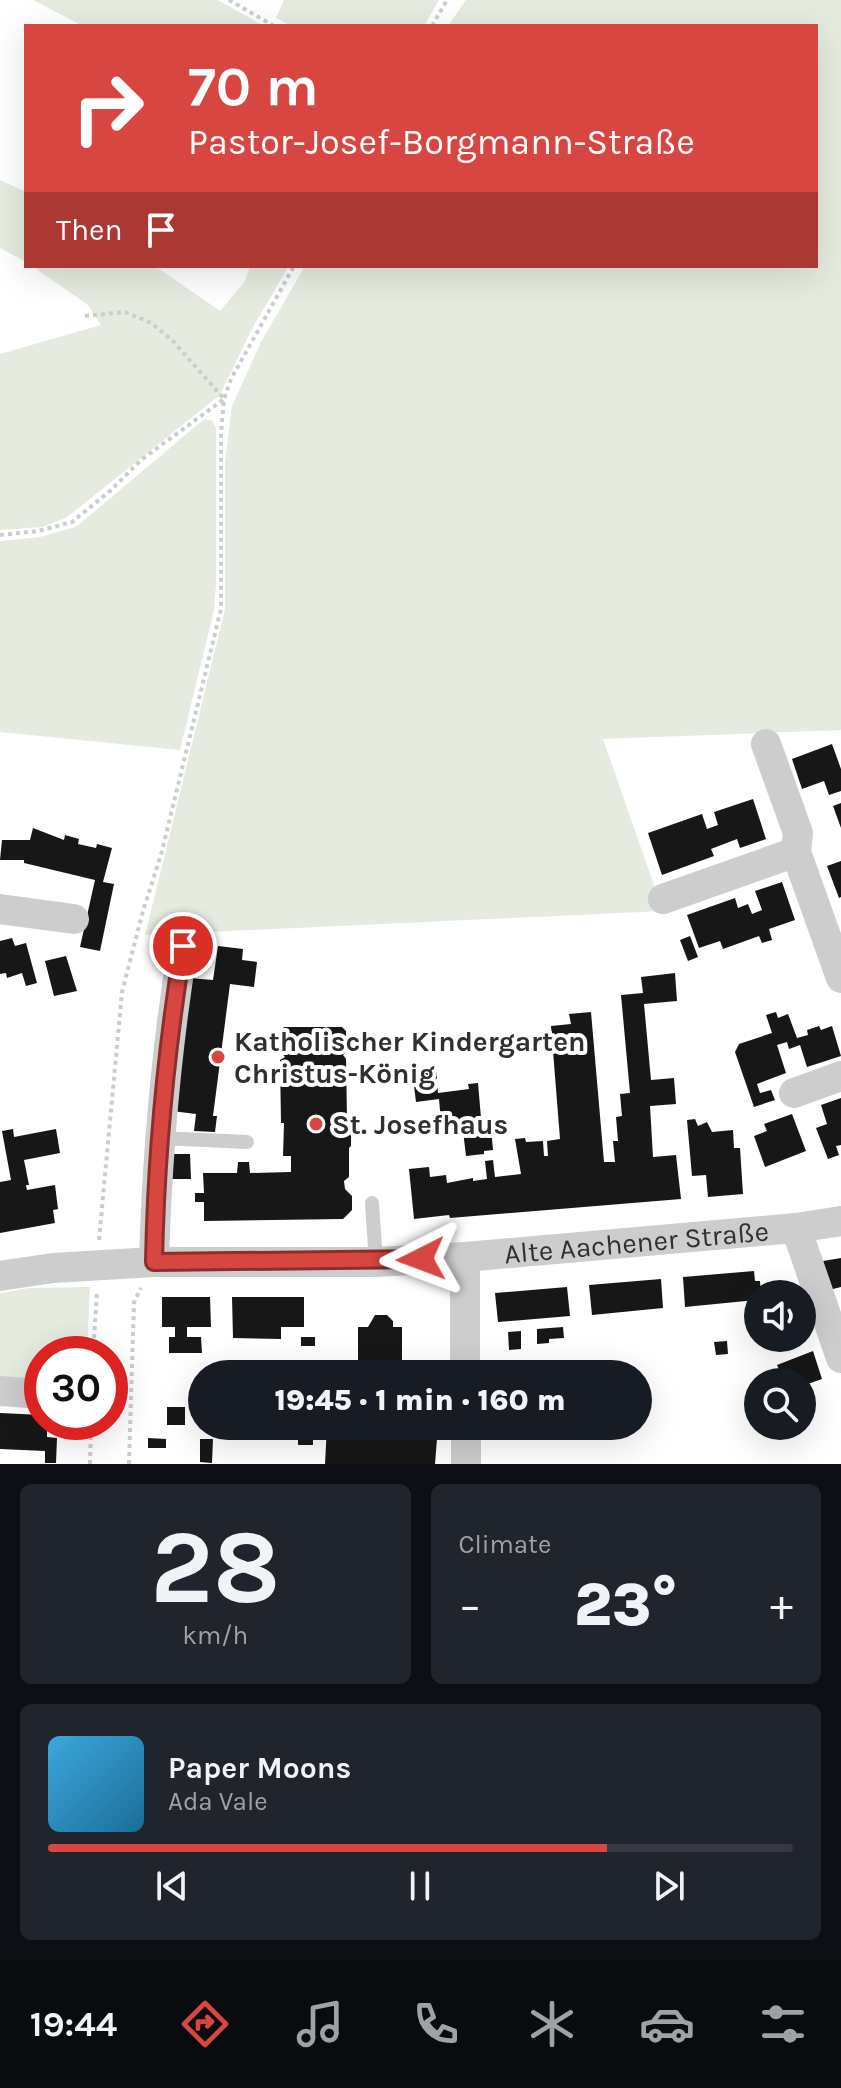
<!DOCTYPE html>
<html lang="en">
<head>
<meta charset="utf-8">
<style>
  body { margin:0; font-family:Karla,sans-serif; background:#20242c; color:#f1f3f6; height:100vh; display:flex; flex-direction:column; font-size:30px; white-space:nowrap }
  * { box-sizing:border-box; margin:0 }
  p { font-size:26px; color:#9ea1a6 }
  .icon { flex:none; width:44px; height:44px; fill:none; stroke:currentColor; stroke-width:2; stroke-linecap:round; stroke-linejoin:round }
  .map { position:relative; height:1464px; overflow:hidden }
  .panel { display:flex; flex-direction:column; gap:20px; padding:20px; background:#0d0f14; flex:1 }
  .panel>* { flex:none }
  .guide { position:absolute; left:24px; top:24px; width:794px; height:244px; border-radius:0px; box-shadow:0 8px 32px #0002; background:#d84641; color:#fff; overflow:hidden }
  .tools { position:absolute; left:744px; top:1280px; display:grid; gap:16px }
  .tools a { display:grid; place-items:center; width:72px; height:72px; border-radius:50%; background:#171b24; box-shadow:0 8px 32px #0002; font-size:40px }
  .speed { position:absolute; left:24px; top:1336px; display:flex; gap:16px; font-size:40px; font-weight:700; text-align:center }
  .speed>* { display:grid; place-content:center; width:104px; height:104px; border-radius:50%; background:#171b24; box-shadow:0 8px 32px #0002; line-height:1 }
  .speed .limit { border:12px solid #d22; background:#fff; color:#111 }
  .pin { position:absolute; display:grid; place-items:center; width:68px; height:68px; color:#fff; margin:-34px; border:4px solid #fff; border-radius:50%; box-shadow:0 2px 8px #0007 }
  .me { position:absolute; width:88px; margin:-44px; rotate:267deg; stroke-linejoin:round; filter:drop-shadow(0 0 6px #0008) }
  .turn { display:flex; align-items:center; gap:28px; height:168px; padding:0 32px; font-size:36px }
  .turn .icon { width:104px; height:104px; stroke-width:2.5 }
  .turn b { display:block; font-size:56px; line-height:68px }
  .then { display:flex; align-items:center; height:76px; padding:0 32px; background:#0003; gap:16px; font-size:30px }
  .big { font-size:60px; font-weight:800; line-height:1.1 }
  .panel .card { flex:1; display:flex; flex-direction:column; justify-content:center; gap:12px; min-width:0; padding:0 28px; border-radius:12px; background:#20242c }
  .panel .dial { align-items:center; gap:0 }
  .dial b { font-size:104px; line-height:1 }
  .song { display:flex; align-items:center; gap:24px }
  .cover { width:96px; height:96px; border-radius:12px; background:linear-gradient(135deg,hsl(200 70% 55%),hsl(200 70% 35%)) }
  .played { height:8px; border-radius:4px; background:linear-gradient(90deg,#d84641 75%,#363941 75%) }
  .keys { display:flex; justify-content:space-around; direction:ltr }
  .heat { display:flex; justify-content:space-between; align-items:center; font-size:44px; direction:ltr }
  .panel .tiles { flex:1; display:grid; gap:20px; grid-template-columns:1fr 1fr }
  .card:last-child { grid-column:span 2 }
  .trip { position:absolute; left:188px; top:1360px; width:464px; height:80px; border-radius:40px; background:#171b24; box-shadow:0 8px 32px #0002; font-weight:800; line-height:80px; text-align:center }
  .tabs { display:flex; height:128px; justify-content:space-around; align-items:center; background:#090b0e; color:#9ea1a6 }
  .tabs .icon { width:56px; height:56px }
  .tabs .current { color:#d84641 }
  .tabs b { font-size:36px; color:#f1f3f6 }
  .map>svg:first-child { display:block }
  .green { fill:#e5ecdf }
  .building { fill:#171717 }
  .lines { fill:none; stroke-linecap:round; stroke-linejoin:round }
  .path { stroke:#cdcdcd; stroke-width:4; stroke-dasharray:4 4; stroke-linecap:butt }
  .lane { stroke:#cdcdcd; stroke-width:14 }
  .street { stroke:#cdcdcd; stroke-width:30 }
  .route-casing { stroke:#8c2e2a; stroke-width:20 }
  .route { stroke:#d84641; stroke-width:14 }
  .poi-dot { fill:#d84641; stroke:#fff; stroke-width:3 }
  .labels { text-anchor:middle; stroke-width:8; stroke-linejoin:round; paint-order:stroke }
  .poi-label { font-size:28px; font-weight:bold; fill:#303030; stroke:#fff; text-anchor:start }
  .street-label { font-size:28px; fill:#303030; stroke:#fff }
</style>
</head>
<body>
<div class="map">
<svg width="841" height="1464" viewBox="0 0 841 1464">
  <rect width="100%" height="100%" fill="#fff"/>
  <path class="green" d="M33 0H218L264 26H83Z
    M284 0H439L424 26H291L276 18Z
    M466 0H841V730L603 739 663 911 145 935 225 609V463L232 406 261 342 305 266H816V26H448Z
    M0 180 26 192V262L0 248Z
    M32 266H155L220 311 245 281 250 266H289L254 325 220 395 66 518 42 527 0 530V354L101 325 88 305Z
    M203 420H212L216 428V585L214 610 180 750 0 732V541L40 537 76 527Z
    M90 1287 87 1354H42V1386L0 1384V1293L29 1288Z"/>
  <path class="building" d="M832 744 841 769V791L829 795 824 781 802 789 792 759Z
    M753 799 766 839 740 848 737 839 711 849 714 856 662 875 648 833 702 814 707 829 718 825 714 812Z
    M841 803V828L833 806Z
    M33 828 64 840 65 835 79 839 78 844 96 848 97 844 112 848 103 882 114 884 100 951 80 947 95 880 24 863V860H0L2 840H30Z
    M841 861V897L839 898 827 866Z
    M782 882 795 920 769 929 772 940 762 943 759 936 723 949 720 941 699 948 687 915 735 898 738 908 748 904 752 914 762 910 755 891Z
    M690 936 698 957 688 961 680 940Z
    M12 938 15 946 26 943 37 983 26 986 22 973 7 978 6 973 0 974V941Z
    M218 946 243 949 242 960 257 962 254 987 230 984 213 1116H217L215 1132 194 1131 196 1114 172 1111 189 978 213 980Z
    M66 956 77 991 54 996 45 961Z
    M675 973 677 1001 644 1004 651 1080 674 1078 676 1104 650 1106 653 1157 676 1155 681 1199 450 1218 449 1215 414 1219 409 1169 429 1167 430 1177 446 1175 447 1183 473 1178V1181L487 1179 485 1161 493 1160 495 1177 521 1174 515 1139 525 1138 526 1142 543 1141 544 1156H548L547 1141 560 1139 551 1026 571 1024 569 1014 591 1012 604 1162H615L613 1141H618L616 1117 622 1116 620 1094 630 1093 621 995 643 993 641 977Z
    M776 1012 778 1018 788 1014 797 1038 808 1035 807 1030 819 1026 821 1030 832 1026 841 1056 807 1067 800 1045 789 1049 787 1042 777 1045 786 1073 757 1084 760 1093 771 1090 775 1100 754 1107 735 1052 739 1044 772 1033 766 1015Z
    M284 1027H342L346 1031V1052L343 1055 346 1059 347 1120 351 1128V1146L349 1148V1177L344 1181 345 1189 352 1196V1210L343 1219 204 1221V1202H195V1193H204L203 1173H237L238 1162H249L250 1173 291 1172V1156H283L284 1123H281L280 1060 285 1057 280 1051V1032Z
    M436 1067 438 1093 469 1089 468 1084 478 1083 481 1118 490 1117 493 1150 484 1151V1154L466 1156 463 1131 442 1133 439 1099 416 1102 412 1070Z
    M841 1098V1145L836 1146 839 1155 828 1159 816 1128 827 1124 821 1105Z
    M792 1114 806 1151 765 1167 754 1136 767 1131 764 1124Z
    M695 1119 698 1126 707 1122 712 1132 733 1130 734 1148H740L743 1194 708 1197 706 1175 692 1176 687 1120Z
    M13 1129 14 1137 56 1129 60 1153 24 1160 29 1185H26L27 1190 55 1185 58 1209 53 1210 55 1223 0 1233V1182L11 1180 2 1131Z
    M168 1154H190L191 1179H169Z
    M841 1258V1287L829 1290 823 1261Z
    M754 1271 755 1281H760L761 1294H758L756 1300 685 1307 683 1277Z
    M661 1279 663 1308 592 1315 589 1285Z
    M567 1287 570 1316 498 1322 495 1293Z
    M162 1297H210L211 1327H187V1337H201L202 1353H169V1337H175V1327H162Z
    M232 1297H304V1327H281V1339L233 1338Z
    M375 1315H387L393 1321V1327H402V1361H410V1374H352V1367H358V1327H368Z
    M563 1327 564 1338 549 1339V1343L537 1344V1329Z
    M521 1331V1349L509 1350 508 1332Z
    M301 1337H315V1346H301Z
    M727 1341 728 1354 716 1355 714 1342Z
    M813 1351 822 1379 802 1386V1382H767L765 1378 780 1372 777 1365Z
    M167 1407H185V1425H167Z
    M0 1413 42 1415V1422H47V1437L57 1438 56 1463H45V1451L0 1449Z
    M327 1426H438L435 1464H325Z
    M298 1431 313 1432V1445H298Z
    M148 1438 166 1439V1448H148Z
    M200 1439H213L212 1463 200 1462Z"/>
  <g class="lines">
    <path class="path" d="M229 0 274 26
      M432 26 447 0
      M85 316 125 312 151 323 172 340 224 399
      M0 535 38 531 72 522 110 491 141 460 224 399
      M99 1240 122 992 143 911 161 855 221 609V433L224 399 231 379 294 266
      M93 1354 97 1292
      M90 1464 91 1422
      M129 1464 134 1302 141 1288"/>
    <path class="lane" d="M159 1138 247 1142
      M372 1203 376 1262"/>
    <g class="street">
      <path d="M766 744 798 833 796 852 841 978"/>
      <path d="M663 899 796 852"/>
      <path d="M0 909 74 919"/>
      <path d="M794 1093 841 1076"/>
      <path d="M796 1228 841 1358"/>
      <path d="M465 1257V1374"/>
      <path d="M154 1262C157 1156 166 1051 183 946"/>
      <path id="s1" d="M0 1276 53 1268 154 1262H376L465 1257 796 1228 841 1221"/>
      <path d="M0 1391 42 1394"/>
      <path d="M466 1426V1464"/>
    </g>
  </g>
  <g class="lines">
    <g class="route-casing">
      <path id="route" d="M183 946C166 1051 156 1156 154 1262L421 1259"/>
    </g>
    <use href="#route" class="route"/>
  </g>
  <g class="poi-dot">
    <circle cx="218" cy="1057" r="8"/>
    <circle cx="316" cy="1124" r="8"/>
  </g>
  <g class="labels">
    <g class="poi-label">
      <text x="234" y="1051">Katholischer Kindergarten<tspan x="234" dy="32">Christus-König</tspan></text>
      <text x="332" y="1134">St. Josefhaus</text>
    </g>
    <g class="street-label">
      <text dy="10" stroke="none"><textPath href="#s1" startOffset="638">Alte Aachener Straße</textPath></text>
    </g>
  </g>
</svg>
<div class="tools">
<a><svg class="icon" aria-label="sound" viewBox="0 0 24 24"><path d="M4 9h4l5-4v14l-5-4H4zM17 9q2 3 0 6"/></svg></a>
<a><svg class="icon" aria-label="search" viewBox="0 0 24 24"><circle cx="10" cy="10" r="6"/><path d="M15 15l6 6"/></svg></a>
</div>
<div class="speed"><div class="limit">30</div></div>
<div class="pin" style="left:183px;top:946px;background:#d93025"><svg class="icon" aria-label="arrive" viewBox="0 0 24 24"><path d="M6 21V4h12l-3 4 3 4H6"/></svg></div>
<svg class="me" style="left:421px;top:1259px" viewBox="-20 -20 40 40"><path d="M0-17L14 15 0 8-14 15z" fill="#d84641" stroke="#fff" stroke-width="4"/></svg>
<div class="trip">19:45 · 1 min · 160 m</div>
<div class="guide">
<div class="turn"><svg class="icon" aria-label="right" viewBox="0 0 24 24"><path d="M7 20v-9h11M14 6l5 5-5 5"/></svg><div><b>70 m</b>Pastor-Josef-Borgmann-Straße</div></div>
<div class="then">Then<svg class="icon" aria-label="arrive" viewBox="0 0 24 24"><path d="M6 21V4h12l-3 4 3 4H6"/></svg></div>
</div>
</div>
<section class="panel">
<div class="tiles">
<div class="card dial"><b>28</b><p>km/h</p></div>
<div class="card"><p>Climate</p>
<div class="heat"><a>−</a><b class="big">23°</b><a>+</a></div>
</div>
<div class="card">
<div class="song"><i class="cover"></i><div><b>Paper Moons</b><p>Ada Vale</p></div></div>
<div class="played"></div>
<div class="keys"><svg class="icon" aria-label="previous" viewBox="0 0 24 24"><path d="M18 5L8 12l10 7zM5 5v14"/></svg><svg class="icon" aria-label="pause" viewBox="0 0 24 24"><path d="M8 5v14M16 5v14"/></svg><svg class="icon" aria-label="next" viewBox="0 0 24 24"><path d="M6 5l10 7-10 7zM19 5v14"/></svg></div>
</div>
</div>
</section>
<nav class="tabs">
<b>19:44</b>
<svg class="icon current" aria-label="directions" viewBox="0 0 24 24"><path d="M12 3l9 9-9 9-9-9zM9 14v-3h6M13 9l2 2-2 2"/></svg>
<svg class="icon" aria-label="music" viewBox="0 0 24 24"><path d="M9 18V5l10-2v13"/><circle cx="6" cy="18" r="3"/><circle cx="16" cy="16" r="3"/></svg>
<svg class="icon" aria-label="phone" viewBox="0 0 24 24"><path d="M5 4h4l2 5-3 2q2 4 5 5l2-3 5 2v4C11 20 4 13 5 4z"/></svg>
<svg class="icon" aria-label="climate" viewBox="0 0 24 24"><path d="M12 3v18M4 7l16 10M4 17L20 7"/></svg>
<svg class="icon" aria-label="car" viewBox="0 0 24 24"><path d="M5 17H2v-5l4-1 3-4h7l3 4 3 1v5h-3M9 17h6M6 11h13"/><circle cx="7" cy="17" r="2"/><circle cx="17" cy="17" r="2"/></svg>
<svg class="icon" aria-label="filters" viewBox="0 0 24 24"><path d="M4 7h16M4 17h16"/><circle cx="9" cy="7" r="2"/><circle cx="15" cy="17" r="2"/></svg>
</nav>
</body>
</html>
